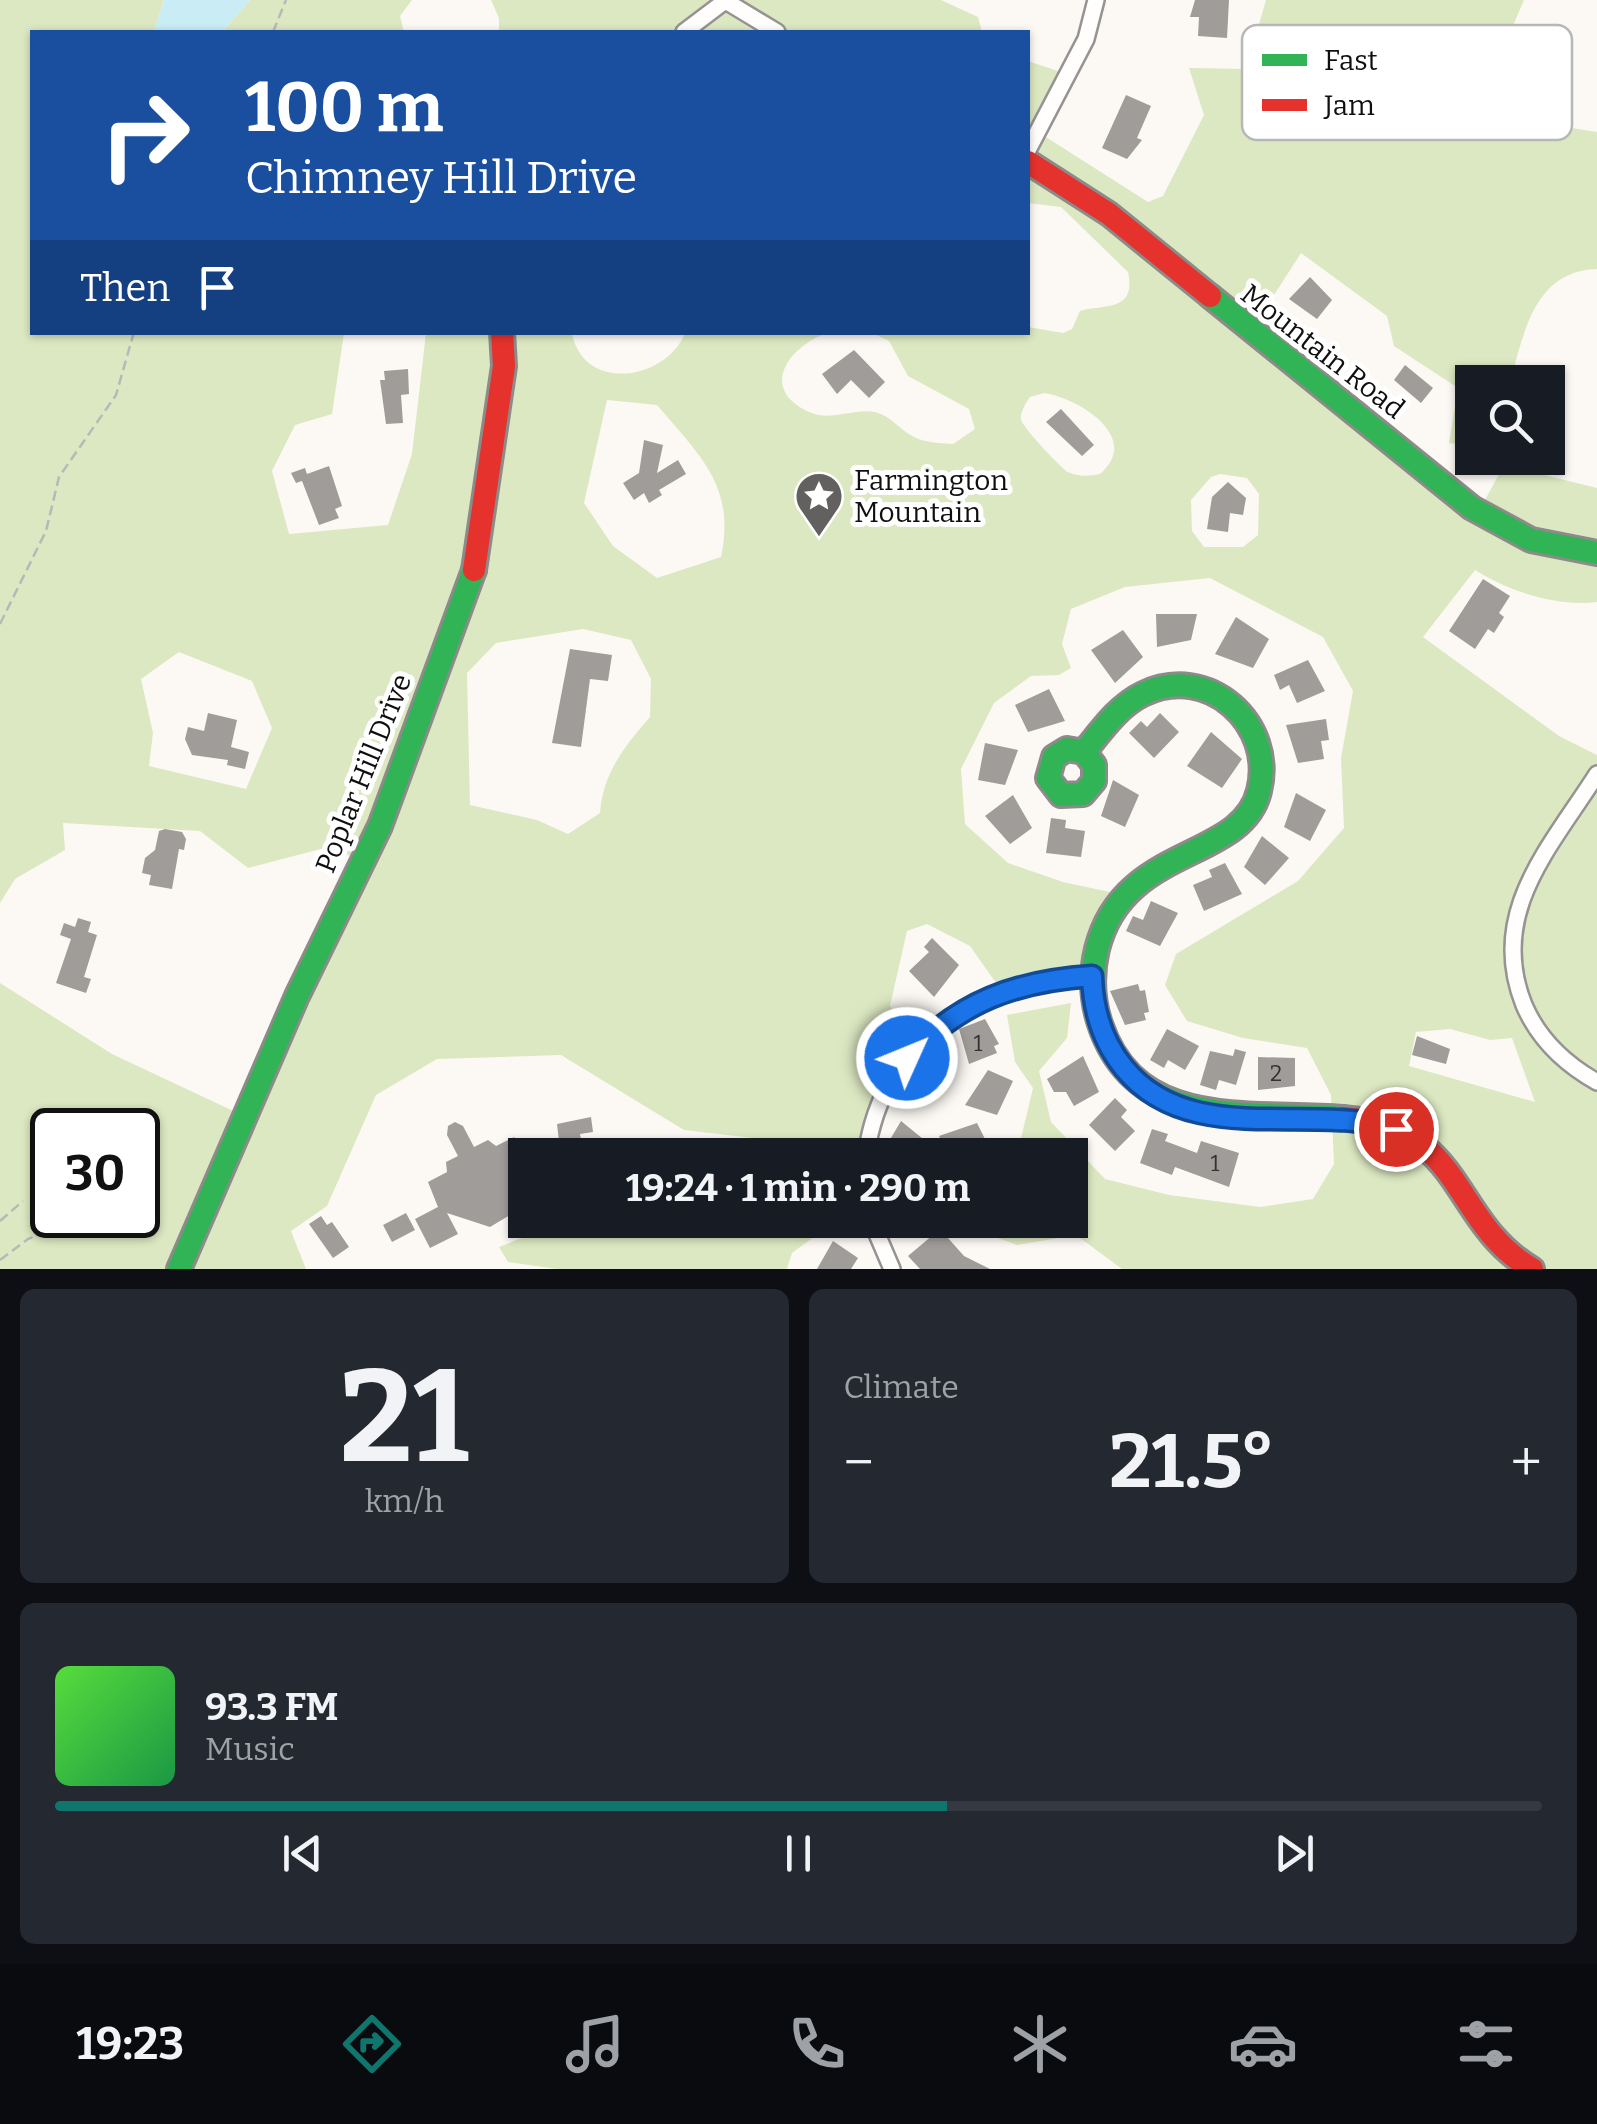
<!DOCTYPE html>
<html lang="en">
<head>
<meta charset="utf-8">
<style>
  body { margin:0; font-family:Bitter,serif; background:#242831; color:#f1f3f6; height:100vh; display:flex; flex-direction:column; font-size:38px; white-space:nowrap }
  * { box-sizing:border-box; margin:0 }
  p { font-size:32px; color:#9ea1a6 }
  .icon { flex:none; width:55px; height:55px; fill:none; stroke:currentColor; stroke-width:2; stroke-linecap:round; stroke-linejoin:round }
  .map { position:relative; height:1269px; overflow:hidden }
  .details { display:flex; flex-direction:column; gap:20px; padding:20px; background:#0d0f14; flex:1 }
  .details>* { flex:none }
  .banner { position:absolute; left:30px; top:30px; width:1000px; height:305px; border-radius:0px; box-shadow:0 2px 8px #0004; background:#1a4fa0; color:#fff; overflow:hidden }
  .controls { position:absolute; left:1455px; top:365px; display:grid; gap:20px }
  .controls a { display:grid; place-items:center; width:110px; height:110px; border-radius:0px; background:#171b24; box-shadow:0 2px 8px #0004; font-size:50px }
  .speed { position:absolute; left:30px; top:1108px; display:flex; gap:20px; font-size:50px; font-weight:700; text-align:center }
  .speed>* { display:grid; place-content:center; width:130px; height:130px; border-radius:50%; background:#171b24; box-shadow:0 2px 8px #0004; line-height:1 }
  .speed .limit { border:5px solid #111; border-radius:15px; background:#fff; color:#111 }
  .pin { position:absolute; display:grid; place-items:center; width:85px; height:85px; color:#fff; margin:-42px; border:5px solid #fff; border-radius:50%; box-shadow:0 2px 10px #0007 }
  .me { position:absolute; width:110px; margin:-55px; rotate:46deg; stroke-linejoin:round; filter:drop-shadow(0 0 8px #0008) }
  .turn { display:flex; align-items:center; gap:35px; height:210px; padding:0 50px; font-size:45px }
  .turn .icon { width:130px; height:130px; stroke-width:2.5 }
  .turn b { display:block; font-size:70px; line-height:85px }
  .then { display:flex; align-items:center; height:95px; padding:0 50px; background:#0003; gap:20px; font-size:38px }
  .big { font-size:75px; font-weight:700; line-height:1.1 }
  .details .widget { flex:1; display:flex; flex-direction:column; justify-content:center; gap:15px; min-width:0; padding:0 35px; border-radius:15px; background:#242831 }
  .details .dial { align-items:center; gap:0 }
  .dial b { font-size:130px; line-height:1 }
  .song { display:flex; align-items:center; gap:30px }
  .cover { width:120px; height:120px; border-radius:15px; background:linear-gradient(135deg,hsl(110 70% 55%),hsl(140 70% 35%)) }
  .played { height:10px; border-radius:5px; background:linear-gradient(90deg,#0f766e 60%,#363941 60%) }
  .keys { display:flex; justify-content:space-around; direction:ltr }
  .heat { display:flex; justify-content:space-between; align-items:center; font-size:55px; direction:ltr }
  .details .tiles { flex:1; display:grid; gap:20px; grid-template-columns:1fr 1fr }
  .widget:last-child { grid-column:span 2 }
  .trip { position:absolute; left:508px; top:1138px; width:580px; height:100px; border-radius:0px; background:#171b24; box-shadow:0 2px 8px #0004; font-weight:700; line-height:100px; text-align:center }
  .tabs { display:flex; height:160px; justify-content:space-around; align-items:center; background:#090b0e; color:#9ea1a6 }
  .tabs .icon { width:70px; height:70px }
  .tabs .on { color:#0f766e }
  .tabs b { font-size:45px; color:#f1f3f6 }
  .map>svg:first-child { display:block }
  .forest { fill:#dce8c2; fill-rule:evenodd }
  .water { fill:#caedf5 }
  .building { fill:#9f9c99 }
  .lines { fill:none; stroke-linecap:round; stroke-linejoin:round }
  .street-casing { stroke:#969492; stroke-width:20 }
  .fast-casing { stroke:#8c8b89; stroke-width:28 }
  .jam-casing { stroke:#8c8b89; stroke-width:28 }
  .path { stroke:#b9b8b8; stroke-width:2.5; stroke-dasharray:10 5; stroke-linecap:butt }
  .street { stroke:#fffefd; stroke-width:15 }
  .fast { stroke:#30b455; stroke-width:22 }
  .jam { stroke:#e5322d; stroke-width:22 }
  .route-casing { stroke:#114b97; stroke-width:25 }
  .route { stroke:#1a73e8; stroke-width:18 }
  .labels { text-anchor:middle; stroke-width:10; stroke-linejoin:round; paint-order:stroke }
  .number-label { font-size:22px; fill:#333232 }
  .street-label { font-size:28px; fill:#0f0f0f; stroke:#fff }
  .poi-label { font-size:28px; fill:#0f0f0f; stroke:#fff; text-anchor:start }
  .key { fill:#fff; stroke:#b7b7b7; stroke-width:2.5 }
  .key-label { font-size:28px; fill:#0f0f0f }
</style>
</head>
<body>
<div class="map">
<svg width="1597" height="1269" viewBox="0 0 1597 1269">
  <rect width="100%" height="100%" fill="#fcf9f4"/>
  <path class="forest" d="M0 0H164L154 32H32V332L344 333 332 414 295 425 272 471 289 534 388 525 412 454 426 333H572C583 393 666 381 685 333H827C786 348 758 391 812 413 830 421 855 408 875 412 891 416 900 430 914 437 926 443 941 443 953 444L975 429 969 409 908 376 889 341 872 333 1028 332V327L1063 333 1072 329 1080 311C1102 304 1137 313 1128 272L1061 207 1028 203V61L1067 74 1038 132 1148 202 1163 196 1204 115 1189 68 1246 69 1266 0H1524L1506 42 1508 118 1597 132V269C1534 271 1524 333 1510 382H1472V446L1449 443 1458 388 1394 346 1387 316 1301 253 1251 331 1479 511 1504 465 1597 488V602C1557 607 1508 591 1475 570L1423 637 1559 736 1597 755V1269H1122L1076 1235 1017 1245 948 1220H1070V1155H1017L1033 1088 1015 1062 1007 1015 1071 1003 1067 1038 1039 1071 1051 1122 1105 1179 1169 1195 1260 1207 1313 1199 1334 1164 1331 1095 1307 1048 1243 1038 1187 1021 1165 985 1176 954 1298 881 1344 828 1341 758 1353 691 1323 637 1210 578 1125 587 1071 609 1062 644 1071 668 1059 675 1031 676 994 703 961 769 965 824 1008 863 1063 882 1124 895 1092 976 1001 990 970 946 927 924 907 931 890 1006 921 1043 907 1058 866 1155H793L795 1143 684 1130 561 1055 437 1059 376 1095 327 1206 291 1231 306 1269H0V983L112 1054 244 1116 362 863 332 846 248 868 200 831 63 823 65 850 15 879 0 903ZM1044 393C1078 398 1143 437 1100 474 1090 476 1078 477 1068 472 1063 470 1021 426 1021 419 1020 412 1026 403 1030 397ZM607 400 657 405C700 456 736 486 721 557L657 578 613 546 584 503ZM1220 474 1247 478 1259 494 1258 535 1243 547H1204L1192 531 1191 500 1211 477ZM583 629 631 640 651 679 650 717C624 747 603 773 600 813L568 834 537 820 470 805 467 673 496 643ZM179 652 252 681 272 728 246 789 149 766 153 733 141 679ZM1450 1029 1490 1040 1512 1038 1535 1102 1409 1066 1416 1032ZM52 1130H138V1215H52Z
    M250 0H412L400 16 404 32H222Z
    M491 0H941L978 17 982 32H499V18Z
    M594 1220H837L792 1253 787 1269H557L508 1262 499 1247 542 1230Z"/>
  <path class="water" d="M164 0H250L222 32H154Z"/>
  <path class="building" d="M1195 0H1229L1227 38 1198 36 1199 17H1190Z
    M1126 95 1151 106 1137 138 1142 140 1127 159 1102 148Z
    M1310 277 1332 300 1317 319 1289 299Z
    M854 350 885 382 869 398 851 380 837 394 822 374Z
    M1405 365 1433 388 1421 403 1394 380Z
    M408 369 409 394 401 395 403 423 386 424 380 380H385L384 371Z
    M1061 409 1094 445 1082 456 1046 422Z
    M644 440 663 445 657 473 678 460 686 474 659 490 662 495 649 503 644 493 634 500 623 483 639 473Z
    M329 466 342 506 335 509 339 518 319 525 302 481 296 483 291 473 305 468 307 474Z
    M1228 482 1246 498 1243 515 1230 513 1228 532 1207 529 1212 497Z
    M1483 579 1510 596 1499 613 1504 617 1494 633 1488 629 1475 649 1449 631Z
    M1156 614H1197L1191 640 1157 647Z
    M1236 617 1269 639 1253 668 1215 654Z
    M1123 630 1143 657 1115 683 1091 650Z
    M570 649 612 655 608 681 590 679 581 747 552 743Z
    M1308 660 1325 691 1297 703 1289 685 1280 690 1274 675Z
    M1049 689 1065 721 1028 732 1015 705Z
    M208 713 237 720 231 747 249 752 245 769 227 765 228 760 192 755 185 739 188 727 204 731Z
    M1160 713 1179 732 1154 758 1129 733 1141 721 1147 727Z
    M1326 719 1329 740 1321 741 1324 759 1298 763 1286 725Z
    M1211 732 1242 759 1222 788 1187 766Z
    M985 743 1018 750 1005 785 978 780Z
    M1113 780 1139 795 1125 827 1101 816Z
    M1296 793 1326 810 1310 841 1284 827Z
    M1013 795 1032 828 1010 844 985 816Z
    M1051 818 1066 820 1065 828 1085 831 1081 857 1046 853Z
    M165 829 182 832 186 839 184 850 179 849 172 889 149 885 151 875 142 873 145 858 155 850 159 831Z
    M1262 836 1289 858 1265 885 1244 867Z
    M1225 863 1242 894 1204 911 1193 885 1212 877 1209 870Z
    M1151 901 1178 913 1160 946 1126 931 1133 916 1143 920Z
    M78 918 91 922 88 932 97 935 84 977 91 979 86 993 56 983 71 939 60 935 64 923 75 927Z
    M932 938 959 965 934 997 909 971 929 952 924 947Z
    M1138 984 1140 991 1145 990 1149 1012 1144 1013 1146 1020 1125 1025 1110 991Z
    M985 1019 999 1044 994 1046 997 1053 969 1064 959 1029Z
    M1167 1029 1199 1046 1185 1070 1168 1060 1164 1068 1150 1060Z
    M1417 1036 1450 1049 1446 1064 1412 1055Z
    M1235 1049 1246 1052 1236 1085 1219 1080 1216 1090 1200 1085 1210 1051 1233 1056Z
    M1083 1056 1099 1092 1074 1106 1066 1092H1054L1047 1079Z
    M1258 1057 1295 1058V1086L1258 1090Z
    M988 1070 1013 1081 997 1115 965 1105Z
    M1115 1098 1127 1110 1121 1117 1135 1131 1115 1151 1089 1125Z
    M591 1117 593 1132 580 1134 582 1144 567 1155H547L552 1143 559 1141 557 1124Z
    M901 1121 928 1143 917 1155H892L885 1148Z
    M455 1122 463 1126 474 1147 488 1140 496 1146 514 1137 525 1159V1206L490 1227 447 1213 458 1234 430 1248 415 1219 438 1207 428 1182 447 1172 446 1162 458 1156 447 1135 448 1126Z
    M977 1123 993 1155H948L939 1136Z
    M1152 1129 1168 1134 1165 1141 1197 1153 1201 1141 1239 1153 1229 1187 1175 1167 1172 1175 1140 1163Z
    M406 1213 415 1230 392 1242 383 1225Z
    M321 1216 327 1225 332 1222 349 1247 333 1258 309 1224Z
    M940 1229 964 1256 990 1269H920L908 1256Z
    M833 1241 858 1258 851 1269H817Z"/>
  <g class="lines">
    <g class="street-casing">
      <path id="street" d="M724 0 777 32
        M684 32 725 1
        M1028 150 1086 39 1096 0
        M1597 774C1550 848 1487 913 1524 1005 1539 1040 1565 1064 1597 1082
        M866 1155C884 1034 979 983 1092 976
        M871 1220 892 1269"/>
    </g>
    <g class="fast-casing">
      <path id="fast" d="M1210 296 1472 508 1531 540 1597 553
        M1084 752 1094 765V781L1083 794 1061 795 1048 778 1054 757 1067 749 1084 752C1101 731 1118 706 1143 694 1208 662 1276 724 1259 791 1242 862 1123 844 1097 949 1091 974 1092 1000 1100 1024 1137 1134 1253 1110 1343 1118
        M179 1269 297 996 380 826 474 570"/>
    </g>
    <g class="jam-casing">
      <path id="jam" d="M1028 162 1109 214 1210 296
        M474 570 504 366 502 332
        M1343 1118C1467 1128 1449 1220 1532 1269"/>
    </g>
    <path class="path" d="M273 32 286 0
      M0 624 46 531 59 477 116 395 134 332
      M0 1221 23 1201
      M0 1260 28 1239 63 1224"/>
    <use href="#street" class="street"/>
    <use href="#fast" class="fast"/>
    <use href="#jam" class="jam"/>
  </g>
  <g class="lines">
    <g class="route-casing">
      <path id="route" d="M907 1058C959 1001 1017 981 1092 976 1093 1011 1102 1041 1124 1068 1190 1149 1309 1102 1396 1129"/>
    </g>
    <use href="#route" class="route"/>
  </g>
  <defs>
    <g id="sight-pin" transform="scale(2.5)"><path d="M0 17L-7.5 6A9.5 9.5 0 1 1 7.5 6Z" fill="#62615f" stroke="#fff"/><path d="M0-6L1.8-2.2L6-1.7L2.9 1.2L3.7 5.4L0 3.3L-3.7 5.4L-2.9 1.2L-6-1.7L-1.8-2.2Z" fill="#fff"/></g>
  </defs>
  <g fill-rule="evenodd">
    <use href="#sight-pin" x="819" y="496"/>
  </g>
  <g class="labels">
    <g class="number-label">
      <text x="978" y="1051">1</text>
      <text x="1276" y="1081">2</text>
      <text x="1215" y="1171">1</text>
    </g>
    <g class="street-label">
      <text transform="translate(1323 351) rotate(38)" y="10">Mountain Road</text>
      <text transform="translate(363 773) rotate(-68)" y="10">Poplar Hill Drive</text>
    </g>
    <g class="poi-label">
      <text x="854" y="490">Farmington<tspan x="854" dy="32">Mountain</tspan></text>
    </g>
  </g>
  <rect x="1242" y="25" width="330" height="115" rx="15" class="key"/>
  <rect x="1262" y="54" width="45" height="12" fill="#30b455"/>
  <rect x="1262" y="99" width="45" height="12" fill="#e5322d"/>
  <g class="key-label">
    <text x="1324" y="70">Fast</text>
    <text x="1324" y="115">Jam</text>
  </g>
</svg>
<div class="controls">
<a><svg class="icon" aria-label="search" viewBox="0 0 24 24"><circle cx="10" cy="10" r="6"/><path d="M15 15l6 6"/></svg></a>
</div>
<div class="speed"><div class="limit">30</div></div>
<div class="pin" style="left:1396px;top:1129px;background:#d93025"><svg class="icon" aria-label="arrive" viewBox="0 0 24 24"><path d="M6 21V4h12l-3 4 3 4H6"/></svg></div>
<svg class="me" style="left:907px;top:1058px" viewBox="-20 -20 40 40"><circle r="17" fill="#1a73e8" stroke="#fff" stroke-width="3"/><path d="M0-11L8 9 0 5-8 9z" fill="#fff"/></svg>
<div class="trip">19:24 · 1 min · 290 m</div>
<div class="banner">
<div class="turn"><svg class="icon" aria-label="right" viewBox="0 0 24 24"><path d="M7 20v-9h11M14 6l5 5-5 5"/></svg><div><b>100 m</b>Chimney Hill Drive</div></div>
<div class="then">Then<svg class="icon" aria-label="arrive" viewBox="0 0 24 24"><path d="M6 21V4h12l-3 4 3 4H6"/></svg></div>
</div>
</div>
<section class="details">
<div class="tiles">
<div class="widget dial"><b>21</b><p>km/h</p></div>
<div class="widget"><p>Climate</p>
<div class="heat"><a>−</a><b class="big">21.5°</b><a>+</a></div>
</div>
<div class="widget">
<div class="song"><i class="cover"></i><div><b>93.3 FM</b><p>Music</p></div></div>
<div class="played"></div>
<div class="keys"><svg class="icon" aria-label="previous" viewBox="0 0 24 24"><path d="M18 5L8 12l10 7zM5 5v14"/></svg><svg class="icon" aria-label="pause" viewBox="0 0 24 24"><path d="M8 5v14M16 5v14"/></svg><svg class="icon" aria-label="next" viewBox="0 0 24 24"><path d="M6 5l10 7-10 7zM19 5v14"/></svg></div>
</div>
</div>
</section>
<nav class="tabs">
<b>19:23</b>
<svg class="icon on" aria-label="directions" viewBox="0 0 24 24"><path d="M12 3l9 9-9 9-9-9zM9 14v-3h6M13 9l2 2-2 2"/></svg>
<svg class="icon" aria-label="music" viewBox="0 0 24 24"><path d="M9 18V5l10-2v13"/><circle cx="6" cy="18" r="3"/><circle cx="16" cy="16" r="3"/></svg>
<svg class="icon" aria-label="phone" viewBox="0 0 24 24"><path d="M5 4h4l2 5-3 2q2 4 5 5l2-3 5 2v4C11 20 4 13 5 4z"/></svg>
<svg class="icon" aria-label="climate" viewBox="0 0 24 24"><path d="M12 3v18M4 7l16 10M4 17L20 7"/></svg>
<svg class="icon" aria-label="car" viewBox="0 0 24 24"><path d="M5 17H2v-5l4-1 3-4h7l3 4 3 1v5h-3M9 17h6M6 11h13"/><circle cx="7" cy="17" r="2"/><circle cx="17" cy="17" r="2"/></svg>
<svg class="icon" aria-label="filters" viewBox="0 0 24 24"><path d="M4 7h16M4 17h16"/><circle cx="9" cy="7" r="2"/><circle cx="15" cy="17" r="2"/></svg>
</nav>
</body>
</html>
